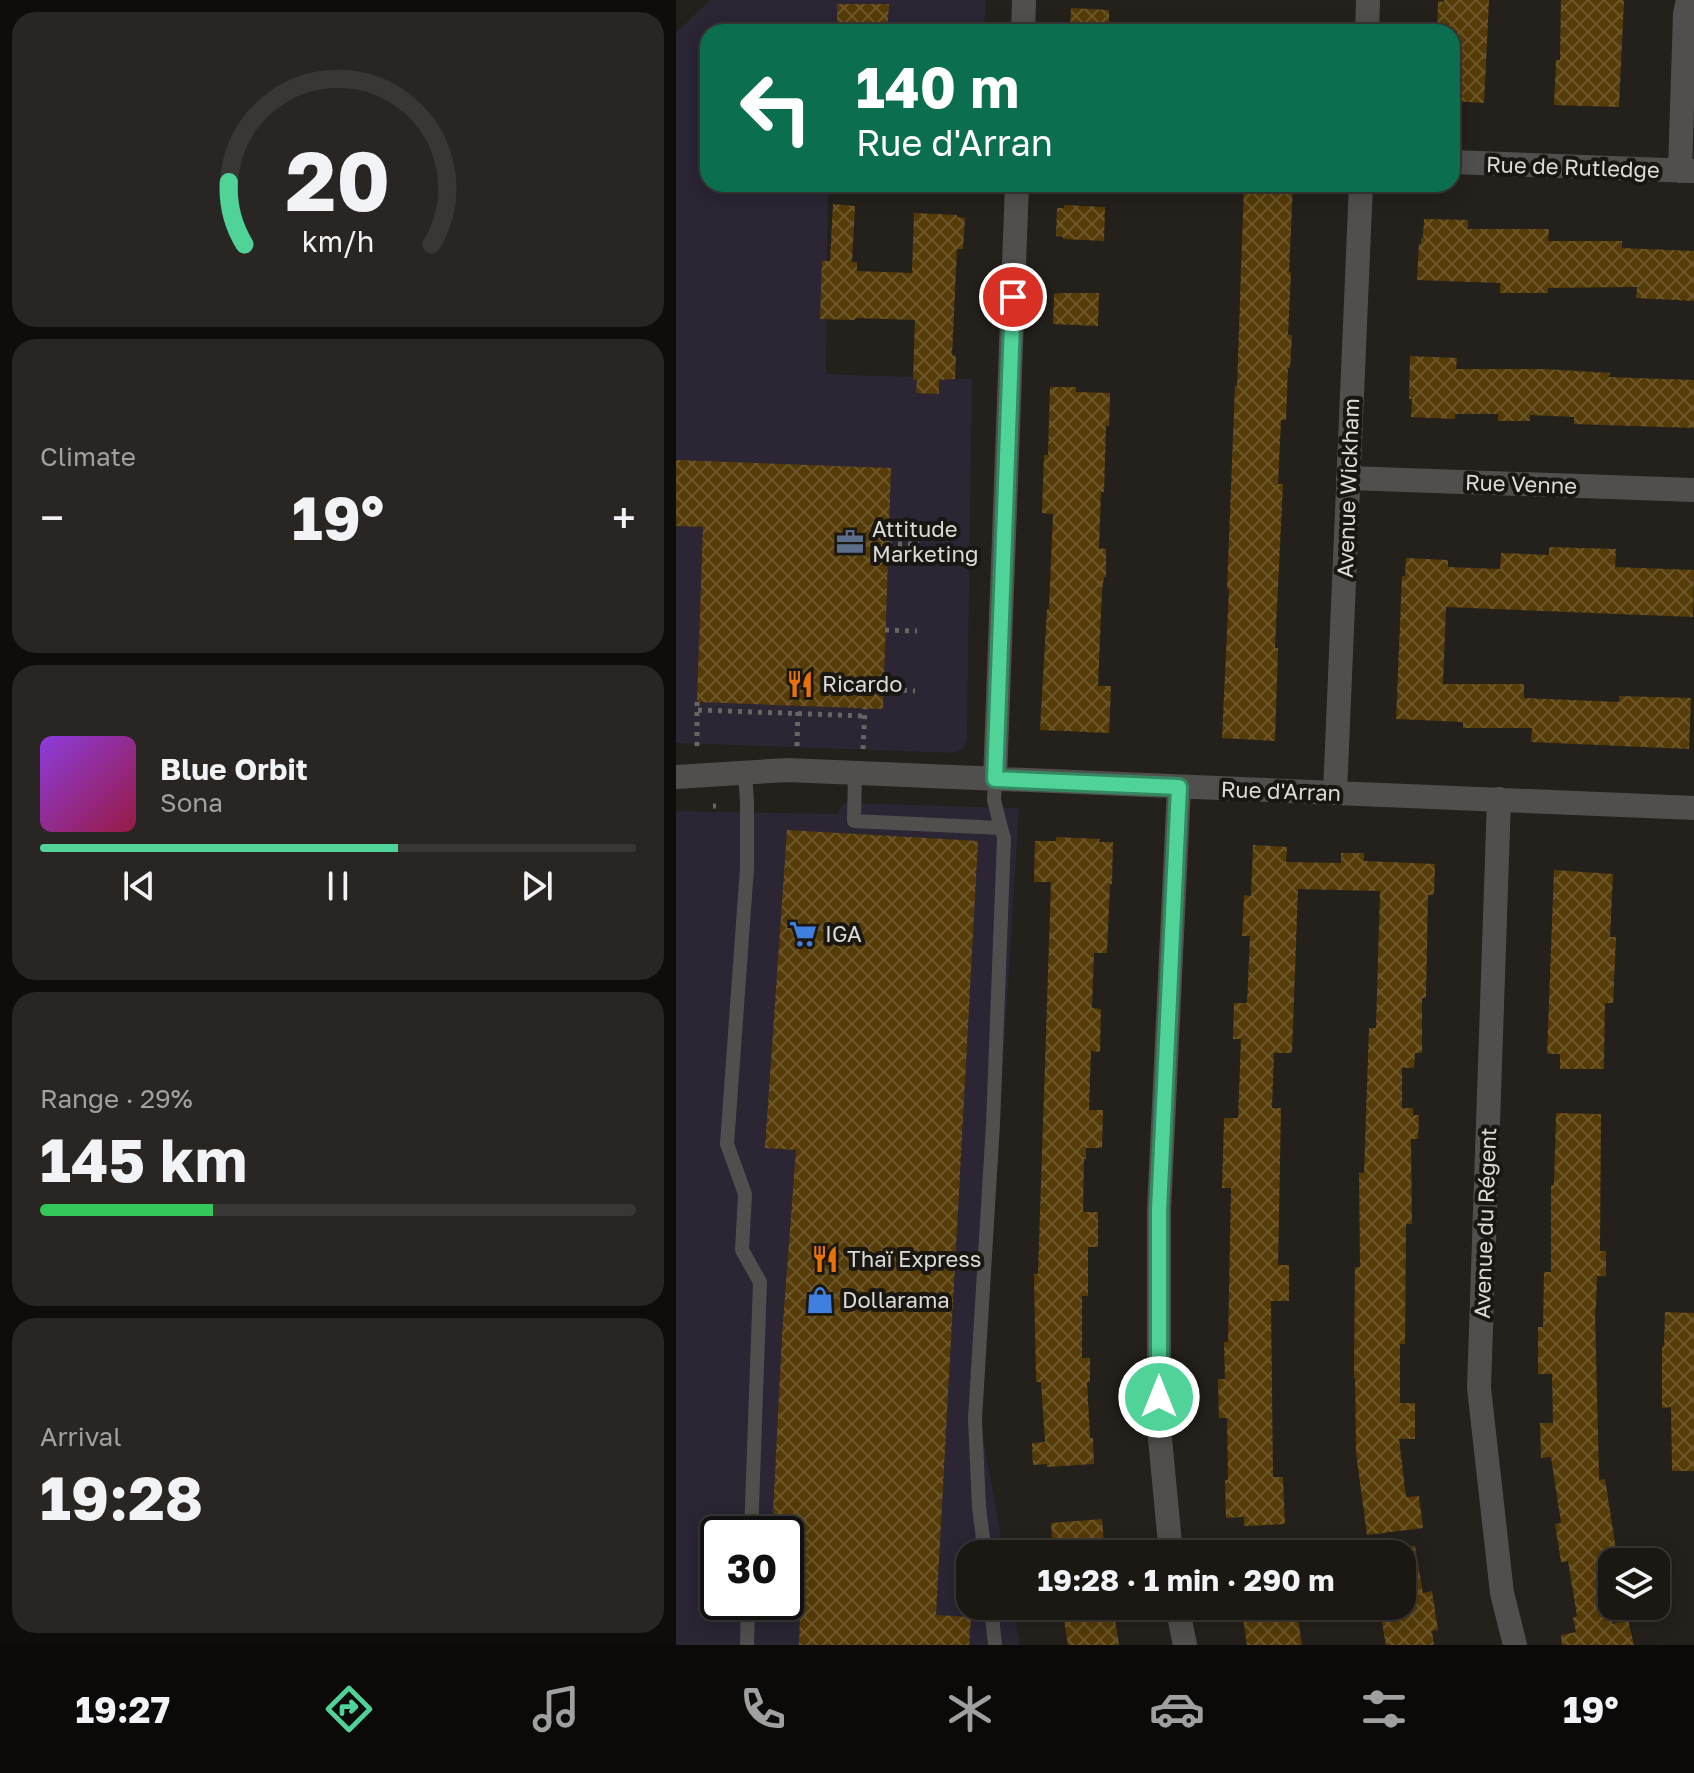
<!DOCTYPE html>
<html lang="en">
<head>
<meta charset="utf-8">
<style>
  body { margin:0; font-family:"Golos Text",sans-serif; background:#282522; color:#f1f3f6; height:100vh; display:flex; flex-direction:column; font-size:30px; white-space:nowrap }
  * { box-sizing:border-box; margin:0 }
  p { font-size:26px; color:#a0a0a0 }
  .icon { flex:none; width:44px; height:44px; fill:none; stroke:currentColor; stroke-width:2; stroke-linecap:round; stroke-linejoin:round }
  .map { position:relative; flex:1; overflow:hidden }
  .sheet { display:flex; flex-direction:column; gap:12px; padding:12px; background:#0f0d0b; width:676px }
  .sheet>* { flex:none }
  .top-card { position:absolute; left:24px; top:24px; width:760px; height:168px; border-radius:24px; box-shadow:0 4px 20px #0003,0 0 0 2px #393734; background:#0b6e4f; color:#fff; overflow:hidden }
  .buttons { position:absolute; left:922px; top:1548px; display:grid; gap:16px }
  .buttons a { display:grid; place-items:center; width:72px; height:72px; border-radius:16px; background:#1b1814; box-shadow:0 4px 20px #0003,0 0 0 2px #393734; font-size:40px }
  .speed { position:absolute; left:24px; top:1516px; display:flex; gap:16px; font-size:40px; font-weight:700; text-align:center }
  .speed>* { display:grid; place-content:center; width:104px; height:104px; border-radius:50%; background:#1b1814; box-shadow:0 4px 20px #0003,0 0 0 2px #393734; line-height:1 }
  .speed .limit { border:4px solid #111; border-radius:12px; background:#fff; color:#111 }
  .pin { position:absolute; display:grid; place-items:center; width:68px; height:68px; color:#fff; margin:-34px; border:4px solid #fff; border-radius:50%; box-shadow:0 2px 8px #0007 }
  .me { position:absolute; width:88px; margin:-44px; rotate:0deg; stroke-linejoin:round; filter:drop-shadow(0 0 6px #0008) }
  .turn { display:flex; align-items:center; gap:28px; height:168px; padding:0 24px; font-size:36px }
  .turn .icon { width:104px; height:104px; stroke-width:2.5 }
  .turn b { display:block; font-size:56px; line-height:68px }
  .big { font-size:60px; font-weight:700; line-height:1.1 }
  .sheet .card { flex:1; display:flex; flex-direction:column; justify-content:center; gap:12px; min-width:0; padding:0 28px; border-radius:24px; background:#282522 }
  .sheet .dial { align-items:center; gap:0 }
  .dial svg { height:208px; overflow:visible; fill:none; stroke:#393734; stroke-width:7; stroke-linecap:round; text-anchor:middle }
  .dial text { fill:#f1f3f6; stroke:none }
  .song { display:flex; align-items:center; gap:24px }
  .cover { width:96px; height:96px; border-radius:12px; background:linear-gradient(135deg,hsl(270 70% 55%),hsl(340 70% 35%)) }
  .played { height:8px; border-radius:4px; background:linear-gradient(90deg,#50d398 60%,#393734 60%) }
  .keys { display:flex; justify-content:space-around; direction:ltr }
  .heat { display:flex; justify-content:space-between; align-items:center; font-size:44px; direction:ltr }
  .charge { height:12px; border-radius:6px; background:linear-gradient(90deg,#34c759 29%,#393734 0) }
  .trip { position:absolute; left:280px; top:1540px; width:460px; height:80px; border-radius:24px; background:#1b1814; box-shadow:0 4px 20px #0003,0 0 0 2px #393734; font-weight:700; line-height:80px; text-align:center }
  .menu { display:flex; height:128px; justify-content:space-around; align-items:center; background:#0b0a08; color:#a0a0a0 }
  .menu .icon { width:56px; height:56px }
  .menu .active { color:#50d398 }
  .menu b { font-size:36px; color:#f1f3f6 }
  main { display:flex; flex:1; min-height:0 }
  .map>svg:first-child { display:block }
  .commercial { fill:#2b2534; fill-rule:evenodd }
  .building { fill:url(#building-cross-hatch) }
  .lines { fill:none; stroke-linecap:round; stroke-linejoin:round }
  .path { stroke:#696661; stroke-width:5; stroke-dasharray:4 6; stroke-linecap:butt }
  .lane { stroke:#514f4d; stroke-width:14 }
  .street { stroke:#514f4d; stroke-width:24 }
  .route-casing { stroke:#348963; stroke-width:20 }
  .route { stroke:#50d398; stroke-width:14 }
  .labels { text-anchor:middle; stroke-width:8; stroke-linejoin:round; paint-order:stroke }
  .street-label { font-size:22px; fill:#dddbd7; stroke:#1a1712 }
  .poi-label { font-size:22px; fill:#dddbd7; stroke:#1a1712; text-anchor:start }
</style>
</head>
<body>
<main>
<section class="sheet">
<div class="card dial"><svg viewBox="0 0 100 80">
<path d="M14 69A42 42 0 1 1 86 69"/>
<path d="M14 69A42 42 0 0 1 8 45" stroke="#50d398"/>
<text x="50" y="56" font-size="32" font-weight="700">20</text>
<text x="50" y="72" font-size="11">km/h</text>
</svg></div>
<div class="card"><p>Climate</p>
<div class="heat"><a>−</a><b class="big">19°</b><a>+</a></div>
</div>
<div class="card">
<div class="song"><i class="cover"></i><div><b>Blue Orbit</b><p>Sona</p></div></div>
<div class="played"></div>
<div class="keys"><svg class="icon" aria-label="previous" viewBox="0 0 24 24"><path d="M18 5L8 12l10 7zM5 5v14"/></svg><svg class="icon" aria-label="pause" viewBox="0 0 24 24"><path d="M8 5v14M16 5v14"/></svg><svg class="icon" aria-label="next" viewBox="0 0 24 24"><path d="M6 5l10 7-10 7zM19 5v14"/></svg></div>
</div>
<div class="card"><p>Range · 29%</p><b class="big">145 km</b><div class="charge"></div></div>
<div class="card"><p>Arrival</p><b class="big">19:28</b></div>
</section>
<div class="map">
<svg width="1018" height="1645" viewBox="0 0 1018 1645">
  <defs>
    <pattern id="building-cross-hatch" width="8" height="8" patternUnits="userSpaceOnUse" patternTransform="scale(2)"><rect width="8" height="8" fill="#553b07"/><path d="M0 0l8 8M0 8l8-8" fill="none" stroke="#6d572a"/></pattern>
  </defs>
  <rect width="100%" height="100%" fill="#24201b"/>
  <path class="commercial" d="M34 0H310L308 32H32V184H152L150 374 296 379 291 740 287 749 277 753 0 743V33Z
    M168 803 343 808 305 1425 328 1554H294V1606H337L344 1645H0V811L161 814ZM42 1534H110V1602H42Z"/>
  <path class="building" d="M768 0H813L808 103 776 101V32H761L762 1 768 2Z
    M885 0H948L943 107 878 105 880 60H884Z
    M161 4H213L211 32H161Z
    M395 8 433 10V32H394Z
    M568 184H617L613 272H615L612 335H616L614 368H612L610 420H605L602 484H607L599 648H602L599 741 546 738 553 589H551L559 386H561Z
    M157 204 179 206 176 262H181V271L236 273 238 213 281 215V217L289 218 287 249H281L276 355 280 356 279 379 263 380V394L240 393 241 380H237L239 320 179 318V320L144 319 146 261H154Z
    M388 205 429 207 428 241 387 239V237L380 236 381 208H388Z
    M748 219 792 220V229H873L872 241H946V248L1018 251V301L960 298 961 287 872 288V293H824V283L741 280 743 244H745V238H747Z
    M385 293H423L422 326 377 324 378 294Z
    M734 356 781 358 780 369H869L934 373 933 377 1018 380V428L898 424V417L854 415V421H822V414H779V419L735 417 736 399H733Z
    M374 387H400V392L434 393 433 426H430L428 492H425L423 548 430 549V577H428L426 590 422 686H435L433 733 364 730 371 609H373L377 514 366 513 368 455H372Z
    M0 460 215 468 207 709 21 702 27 527 0 526Z
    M873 547 940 549 939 567 1018 570 1017 617 770 607 767 684H848V698L943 702V696L1015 698 1013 749 855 742 856 728H787V722L720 719 726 576H729L730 558 772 560V567L824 569 825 553 873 555Z
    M111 830 302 841 260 1615 295 1617 293 1645H123L124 1613 110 1611V1534H96L106 1336 120 1150 89 1148Z
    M380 837 424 839 423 842H437L436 884H434L431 953H418L416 1008 425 1009 424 1052 415 1051 413 1110H427L426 1148H410V1159H408L407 1212H422V1247H412V1296H406V1358H414V1382H411L414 1438H417L418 1464 371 1467V1464L357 1465 356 1443 369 1442 365 1382H360L358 1274H362L375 882H358L359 841H380Z
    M577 845 611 847 610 862 665 863V853H688V861L759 864 758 895H752L750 998H746V1053H739L738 1068H726V1108H737V1115H743L742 1139H735L736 1224H730L729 1344H724V1403H739V1439H723L730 1497 743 1496 747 1528 691 1535 680 1453 679 1378H678L679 1267H684L683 1173H688L693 1028H700L704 891 622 889 616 1053H598L596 1108H605L602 1265H613V1301H595L597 1477H607L609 1524 568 1526V1517L550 1518 549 1480H552L551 1418H543L542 1379H549L548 1342H552L555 1188H546L548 1118H562L565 1039H557L558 1003H571L574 936H566L568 895 575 896Z
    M878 870 937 874 934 937H940L937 1003H929L928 1069H884V1054H871Z
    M880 1113 925 1114 924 1251H930V1276H921L920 1309H919L923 1480 929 1479 942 1562H936V1624L952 1620 958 1645H886L885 1635 900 1632 897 1618 901 1616 892 1561 885 1562 879 1524 885 1523 875 1457 865 1458 864 1423H877L876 1374H862V1327H867L868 1272H875V1185H878Z
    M989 1312 1018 1313V1471H996L995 1407 986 1408V1346H988Z
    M426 1519 429 1554H377L375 1523Z
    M739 1546 747 1593 756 1591 762 1630 756 1631 758 1645H710L703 1606H726V1547Z
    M404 1606H437L443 1645H392L387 1614 405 1611Z
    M565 1606H620L626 1645H571Z"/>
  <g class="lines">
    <path class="path" d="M212 544H243
      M209 630 241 631
      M207 689 239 691
      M21 702V746
      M22 710 189 716
      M121 746 122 706
      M187 749 189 708
      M37 806H40"/>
    <path class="lane" d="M179 772 178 821 325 828 318 800 319 779
      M69 773 71 802V868L51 1144 69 1194 66 1250 84 1282 75 1534
      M309 1554 303 1507 299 1419 317 1124 328 838 325 828
      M315 1606 319 1645
      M71 1645 72 1602"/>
    <path class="street" d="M347 32 348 0
      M691 32 692 0
      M776 162 1018 171
      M1004 171 1009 14 1012 0
      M672 478 1018 490
      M0 777 111 770 1018 808
      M319 779 341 184
      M659 793 685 184
      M823 799 803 1388 826 1593 839 1645
      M495 1554 483 1428V1210L503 787
      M501 1606 509 1645"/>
  </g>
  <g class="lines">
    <g class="route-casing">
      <path id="route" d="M337 297 319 779 503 787 483 1210V1397"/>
    </g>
    <use href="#route" class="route"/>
  </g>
  <defs>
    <g id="office-bare" transform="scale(2.16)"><path d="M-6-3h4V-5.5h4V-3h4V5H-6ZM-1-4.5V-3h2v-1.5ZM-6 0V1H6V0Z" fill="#5c6f8a" stroke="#1a1712" stroke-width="2.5" paint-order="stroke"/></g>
    <g id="restaurant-bare" transform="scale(2.16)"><path d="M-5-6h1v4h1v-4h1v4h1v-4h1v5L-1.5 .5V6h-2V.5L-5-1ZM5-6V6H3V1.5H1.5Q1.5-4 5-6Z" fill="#e8710a" stroke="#1a1712" stroke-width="2.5" paint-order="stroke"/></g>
    <g id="supermarket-bare" transform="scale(2.16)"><path d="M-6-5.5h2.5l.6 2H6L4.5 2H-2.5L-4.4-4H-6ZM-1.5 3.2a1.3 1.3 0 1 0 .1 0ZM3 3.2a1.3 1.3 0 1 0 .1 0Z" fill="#3f7fe0" stroke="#1a1712" stroke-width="2.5" paint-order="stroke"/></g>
    <g id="shop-bare" transform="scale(2.16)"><path d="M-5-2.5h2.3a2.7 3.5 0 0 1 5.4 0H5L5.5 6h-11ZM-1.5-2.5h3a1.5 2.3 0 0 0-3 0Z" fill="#3f7fe0" stroke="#1a1712" stroke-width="2.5" paint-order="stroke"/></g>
  </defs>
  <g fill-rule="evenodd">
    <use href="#office-bare" x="174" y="542"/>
    <use href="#restaurant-bare" x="124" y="684"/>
    <use href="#supermarket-bare" x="127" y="934"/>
    <use href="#restaurant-bare" x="149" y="1259"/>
    <use href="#shop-bare" x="144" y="1300"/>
  </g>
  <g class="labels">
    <g class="street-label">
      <text transform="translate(897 167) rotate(2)" y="8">Rue de Rutledge</text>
      <text transform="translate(845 484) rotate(2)" y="8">Rue Venne</text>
      <text transform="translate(672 488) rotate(-88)" y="8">Avenue Wickham</text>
      <text transform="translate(605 791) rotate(2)" y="8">Rue d'Arran</text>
      <text transform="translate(809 1223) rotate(-88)" y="8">Avenue du Régent</text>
    </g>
    <g class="poi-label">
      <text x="196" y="537">Attitude<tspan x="196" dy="25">Marketing</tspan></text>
      <text x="146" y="692">Ricardo</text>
      <text x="149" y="942">IGA</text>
      <text x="171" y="1267">Thaï Express</text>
      <text x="166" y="1308">Dollarama</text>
    </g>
  </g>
</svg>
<div class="buttons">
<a><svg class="icon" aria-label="layers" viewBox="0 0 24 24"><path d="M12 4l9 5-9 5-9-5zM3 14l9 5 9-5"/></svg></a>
</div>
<div class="speed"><div class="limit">30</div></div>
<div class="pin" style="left:337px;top:297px;background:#d93025"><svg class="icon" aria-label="arrive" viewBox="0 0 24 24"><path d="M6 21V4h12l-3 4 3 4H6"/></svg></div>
<svg class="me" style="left:483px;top:1397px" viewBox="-20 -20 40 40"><circle r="17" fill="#50d398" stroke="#fff" stroke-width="3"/><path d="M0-11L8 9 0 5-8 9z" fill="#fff"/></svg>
<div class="trip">19:28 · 1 min · 290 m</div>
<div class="top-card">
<div class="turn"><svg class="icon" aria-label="left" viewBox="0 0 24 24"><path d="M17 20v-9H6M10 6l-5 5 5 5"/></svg><div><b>140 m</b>Rue d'Arran</div></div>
</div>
</div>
</main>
<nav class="menu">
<b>19:27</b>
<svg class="icon active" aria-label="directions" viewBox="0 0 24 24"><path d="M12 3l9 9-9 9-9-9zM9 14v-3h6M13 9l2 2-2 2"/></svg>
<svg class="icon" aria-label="music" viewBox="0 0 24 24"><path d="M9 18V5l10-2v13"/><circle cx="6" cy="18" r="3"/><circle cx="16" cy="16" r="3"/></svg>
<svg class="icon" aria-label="phone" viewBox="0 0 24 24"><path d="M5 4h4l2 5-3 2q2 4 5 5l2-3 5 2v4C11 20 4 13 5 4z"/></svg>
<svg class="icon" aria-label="climate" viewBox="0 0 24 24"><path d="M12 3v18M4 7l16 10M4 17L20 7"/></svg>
<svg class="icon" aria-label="car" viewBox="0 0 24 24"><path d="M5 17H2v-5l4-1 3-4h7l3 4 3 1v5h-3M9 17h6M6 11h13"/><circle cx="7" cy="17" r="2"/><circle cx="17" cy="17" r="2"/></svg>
<svg class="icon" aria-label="filters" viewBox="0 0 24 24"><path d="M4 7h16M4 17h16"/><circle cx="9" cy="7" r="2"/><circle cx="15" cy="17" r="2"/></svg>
<b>19°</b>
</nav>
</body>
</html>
